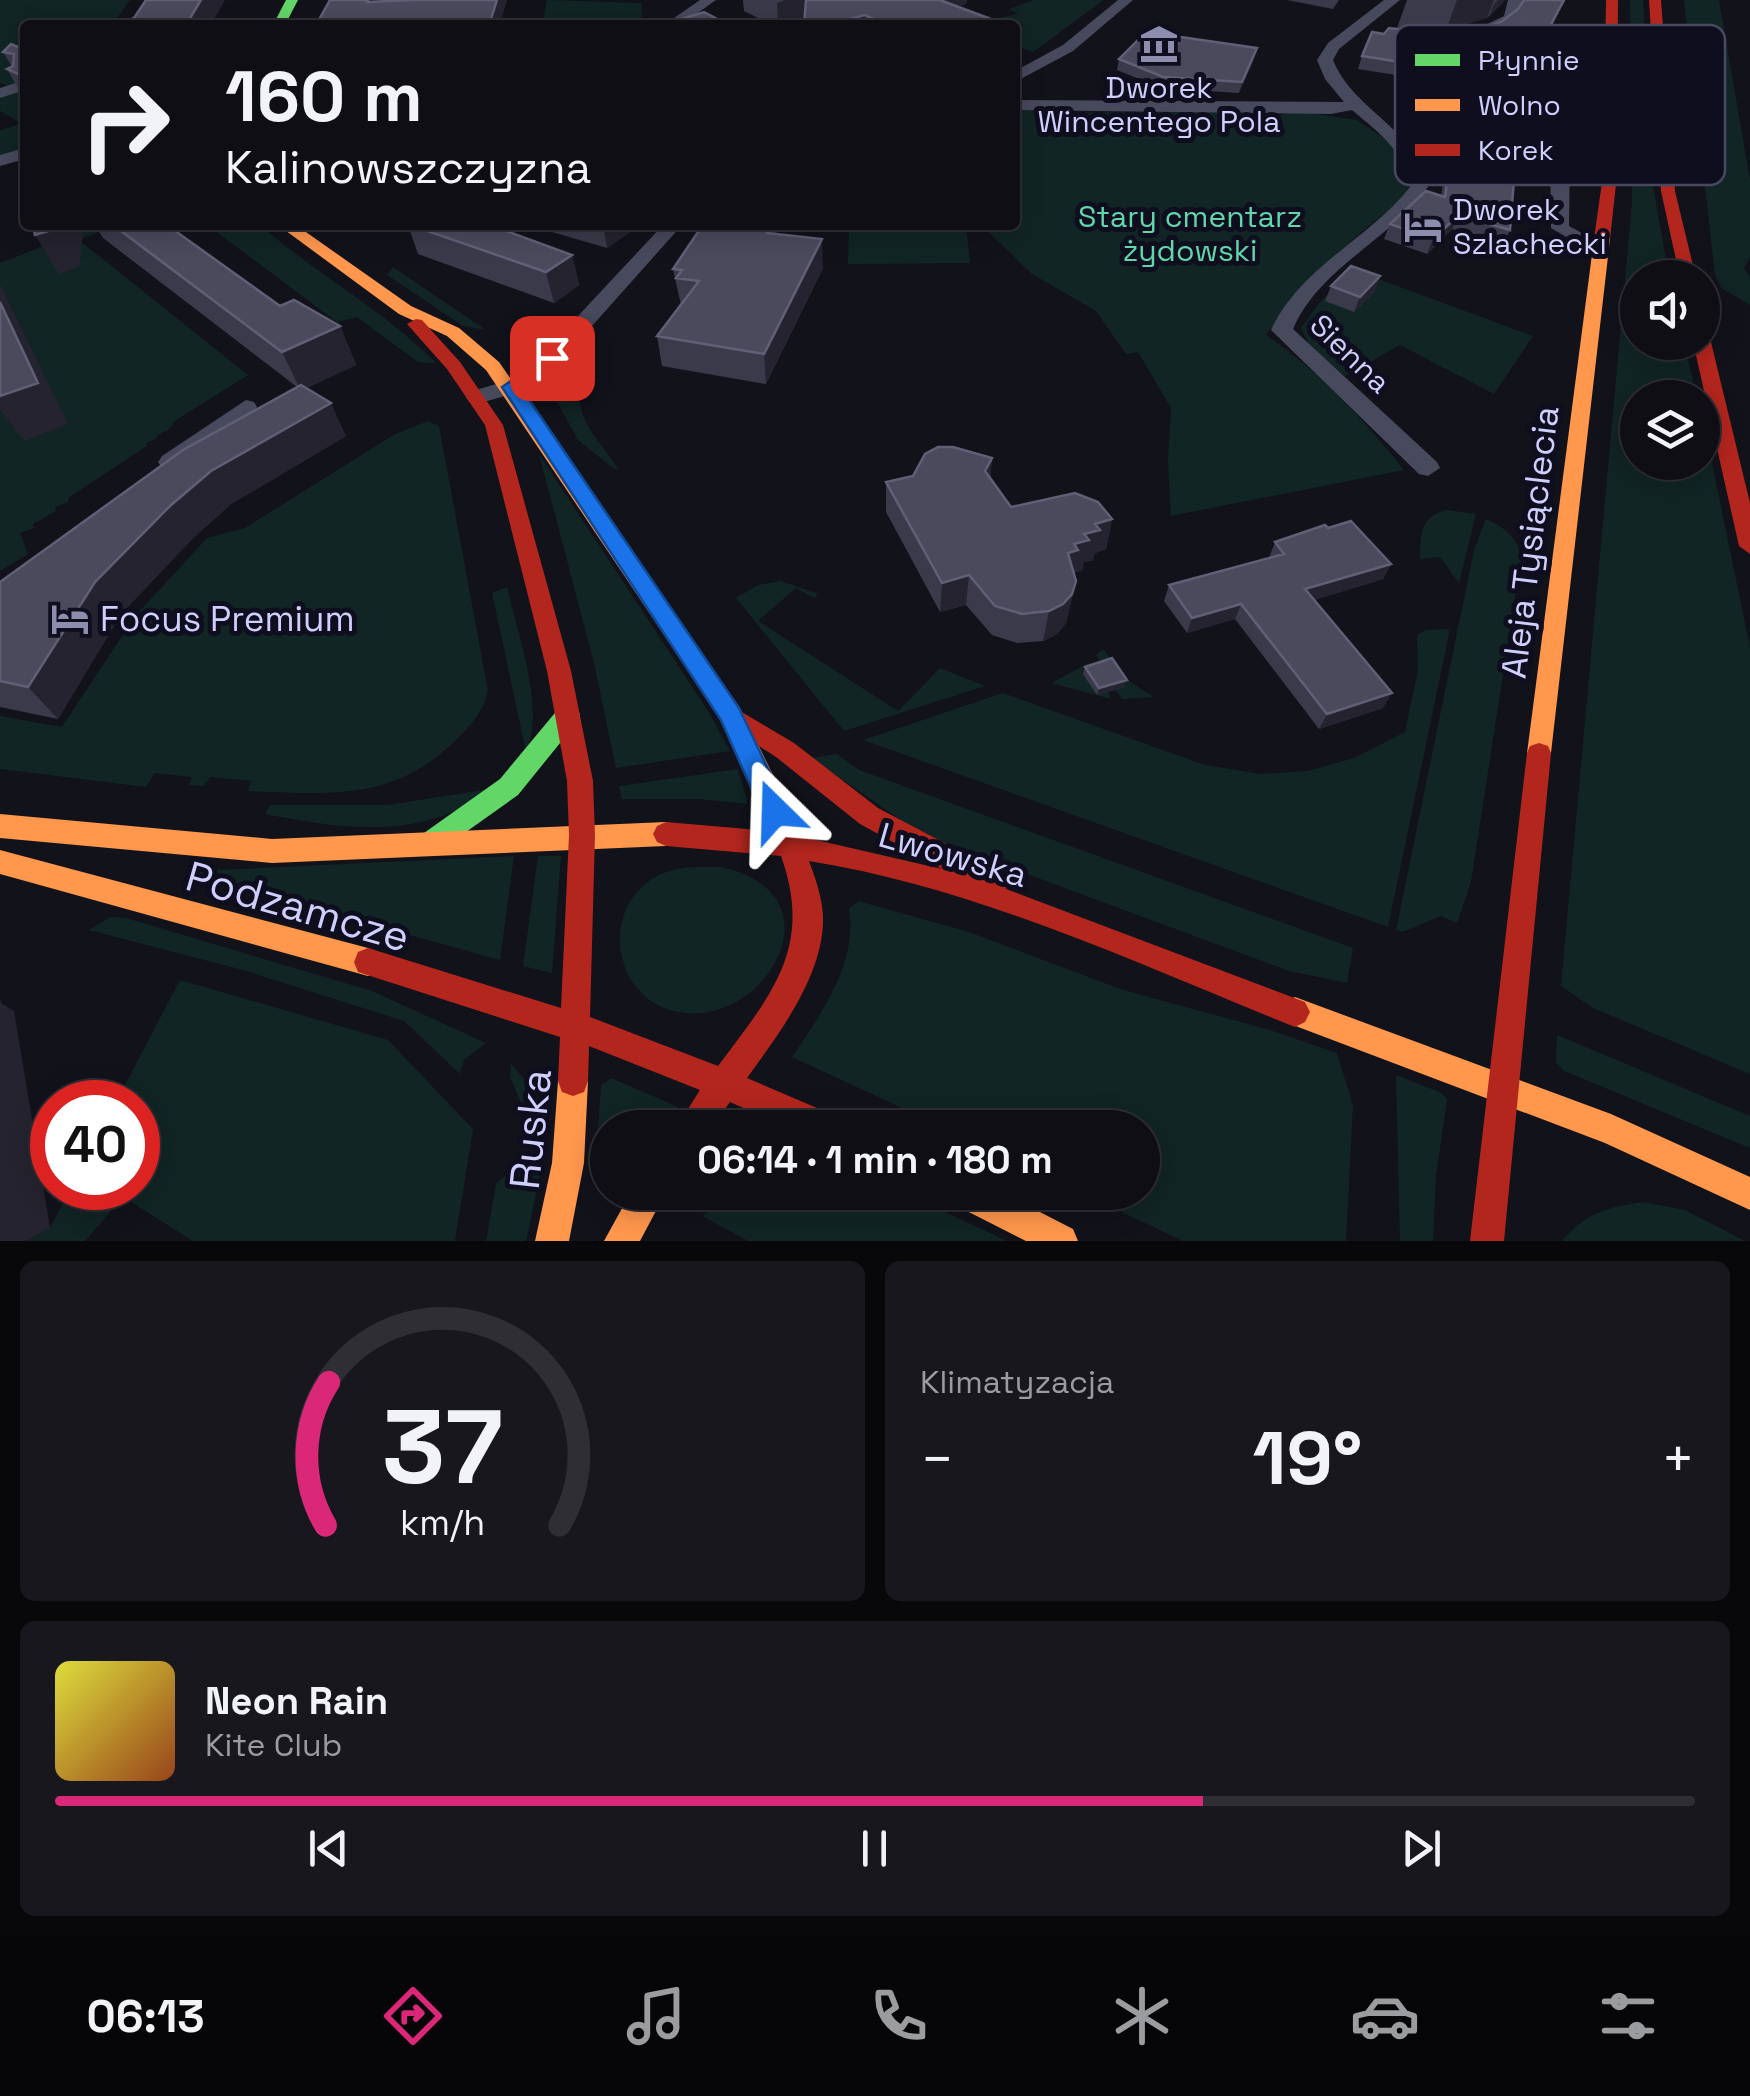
<!DOCTYPE html>
<html lang="pl">
<head>
<meta charset="utf-8">
<style>
  body { margin:0; font-family:"Space Grotesk",sans-serif; background:#17171d; color:#f1f3f6; height:100vh; display:flex; flex-direction:column; font-size:38px; white-space:nowrap }
  * { box-sizing:border-box; margin:0 }
  p { font-size:32px; color:#9b9ca0 }
  .icon { flex:none; width:55px; height:55px; fill:none; stroke:currentColor; stroke-width:2; stroke-linecap:round; stroke-linejoin:round }
  .map { position:relative; height:1241px; overflow:hidden }
  .details { display:flex; flex-direction:column; gap:20px; padding:20px; background:#08080b; flex:1 }
  .details>* { flex:none }
  .top-card { position:absolute; left:20px; top:20px; width:1000px; height:210px; border-radius:10px; box-shadow:0 5px 25px #0003,0 0 0 2px #2e2e34; background:#0e0e14; color:#f1f3f6; overflow:hidden }
  .buttons { position:absolute; left:1620px; top:260px; display:grid; gap:20px }
  .buttons a { display:grid; place-items:center; width:100px; height:100px; border-radius:50%; background:#0e0e14; box-shadow:0 5px 25px #0003,0 0 0 2px #2e2e34; font-size:50px }
  .speed { position:absolute; left:30px; top:1080px; display:flex; gap:20px; font-size:50px; font-weight:700; text-align:center }
  .speed>* { display:grid; place-content:center; width:130px; height:130px; border-radius:50%; background:#0e0e14; box-shadow:0 5px 25px #0003,0 0 0 2px #2e2e34; line-height:1 }
  .speed .limit { border:15px solid #d22; background:#fff; color:#111 }
  .pin { position:absolute; display:grid; place-items:center; width:85px; height:85px; color:#fff; margin:-42px; border-radius:20px; box-shadow:0 5px 15px #0006 }
  .me { position:absolute; width:110px; margin:-55px; rotate:338deg; stroke-linejoin:round; filter:drop-shadow(0 0 8px #0008) }
  .turn { display:flex; align-items:center; gap:35px; height:210px; padding:0 40px; font-size:45px }
  .turn .icon { width:130px; height:130px; stroke-width:2.5 }
  .turn b { display:block; font-size:70px; line-height:85px }
  .big { font-size:75px; font-weight:700; line-height:1.1 }
  .details .widget { flex:1; display:flex; flex-direction:column; justify-content:center; gap:15px; min-width:0; padding:0 35px; border-radius:15px; background:#17171d }
  .details .dial { align-items:center; gap:0 }
  .dial svg { height:260px; overflow:visible; fill:none; stroke:#2e2e34; stroke-width:7; stroke-linecap:round; text-anchor:middle }
  .dial text { fill:#f1f3f6; stroke:none }
  .song { display:flex; align-items:center; gap:30px }
  .cover { width:120px; height:120px; border-radius:15px; background:linear-gradient(135deg,hsl(60 70% 55%),hsl(20 70% 35%)) }
  .played { height:10px; border-radius:5px; background:linear-gradient(90deg,#db2777 70%,#2e2e34 70%) }
  .keys { display:flex; justify-content:space-around; direction:ltr }
  .heat { display:flex; justify-content:space-between; align-items:center; font-size:55px; direction:ltr }
  .details .tiles { flex:1; display:grid; gap:20px; grid-template-columns:1fr 1fr }
  .widget:last-child { grid-column:span 2 }
  .trip { position:absolute; left:590px; top:1110px; width:570px; height:100px; border-radius:50px; background:#0e0e14; box-shadow:0 5px 25px #0003,0 0 0 2px #2e2e34; font-weight:700; line-height:100px; text-align:center }
  .dock { display:flex; height:160px; justify-content:space-around; align-items:center; background:#060608; color:#9b9ca0 }
  .dock .icon { width:70px; height:70px }
  .dock .on { color:#db2777 }
  .dock b { font-size:45px; color:#f1f3f6 }
  .map>svg:first-child { display:block }
  .green { fill:#112524 }
  .lines { fill:none; stroke-linecap:round; stroke-linejoin:round }
  .street { fill:#47495c; fill-rule:evenodd }
  .fast { fill:#63d668; fill-rule:evenodd }
  .slow { fill:#ff974d; fill-rule:evenodd }
  .jam { fill:#b3261e; fill-rule:evenodd }
  .wall { fill:#3b3a4a }
  .shaded-wall { fill:#24232f }
  .building { fill:#4b4a5d; stroke:#605f76; stroke-width:2.5 }
  .route { fill:#1a73e8; stroke:#114b97; stroke-width:2.5 }
  .labels { text-anchor:middle; stroke-width:10; stroke-linejoin:round; paint-order:stroke }
  .far-poi-label { font-size:30px; fill:#cfcffc; stroke:#0f0e1f }
  .far-park-label { font-size:30px; fill:#60d6aa; stroke:#0f0e1f }
  .far-street-label { font-size:30px; fill:#cfcffc; stroke:#0f0e1f }
  .street-label { font-size:35px; fill:#cfcffc; stroke:#0f0e1f }
  .poi-label { font-size:35px; fill:#cfcffc; stroke:#0f0e1f; text-anchor:start }
  .near-street-label { font-size:42px; fill:#cfcffc; stroke:#0f0e1f }
  .key { fill:#0f0e1f; stroke:#494861; stroke-width:2.5 }
  .key-label { font-size:28px; fill:#cfcffc }
</style>
</head>
<body>
<div class="map">
<svg width="1750" height="1241" viewBox="0 0 1750 1241">
  <rect width="100%" height="100%" fill="#12121b"/>
  <path class="green" d="M0 0H130L112 25H25V80L8 86 0 83Z
    M547 0 642 3 641 25H542Z
    M1034 0H1104L1033 52 1015 46V25H962L1018 14 1009 9Z
    M1630 0H1643L1652 180 1669 277 1638 278V342L1684 343 1697 397 1638 398V462H1702L1703 420 1750 647V1074L1593 1008 1561 986 1632 203Z
    M1684 0H1719L1750 180V257L1744 268 1750 278V305L1721 288 1715 275Z
    M25 89V150L0 158V131L21 123 0 111V97Z
    M1015 108 1053 113 1209 111 1281 115 1294 111 1357 120 1401 150 1410 186C1397 207 1377 218 1358 235 1326 265 1291 298 1266 335 1320 372 1364 420 1404 470L1171 516 1168 460 1171 408 1138 352 1126 354 1096 311 1032 274 981 225H1015Z
    M98 225H115L79 240 248 375 176 420 168 430 157 435 158 438 146 443 147 446 68 498 69 502 55 507 56 511 33 524 34 528 20 533 28 554 0 571V263Z
    M207 225H260C316 274 384 310 436 363L418 362 357 317 337 322Z
    M849 225H966L970 263 848 264Z
    M393 267 486 330 463 326 387 275Z
    M1354 270 1533 336 1494 394 1400 345 1345 376 1310 346 1301 328 1319 303Z
    M573 350 590 354C568 412 584 421 618 468L614 469 578 440 550 389 554 373Z
    M428 421 439 426 488 691C483 713 470 726 454 742 392 802 327 794 248 791L251 781 210 777 204 786 189 785 192 777 155 773 146 787 0 769V716L62 727 136 615 207 538 245 528 395 434Z
    M539 454 708 711 730 751 616 768 594 663Z
    M1447 510 1476 514 1459 583 1440 557 1420 559C1421 534 1419 517 1447 510Z
    M1486 519C1505 528 1518 537 1521 558L1471 882 1457 923 1441 916 1403 932 1396 930 1474 550Z
    M781 581 818 594 814 598 796 588 758 621 898 711 940 668 985 686 844 731 736 598 758 585Z
    M507 587C517 633 546 708 526 752L492 593Z
    M1450 629 1388 927 863 740 1003 693 1205 765 1261 774 1308 771 1354 758 1405 732 1418 670 1417 635 1426 630Z
    M1103 649 1126 679 1154 697 1122 699 1115 690 1108 692 1111 699 1051 683 1089 663 1095 670 1104 666 1096 655Z
    M837 754 859 770 1353 948 1347 983 1289 971 924 836 811 758Z
    M738 769 748 804 699 799H622L619 786Z
    M497 788C479 797 461 809 442 816 386 836 321 825 265 814L270 805H387Z
    M514 856 500 960 194 875 198 871Z
    M538 856H561L552 973 523 966Z
    M721 867C847 894 762 1037 670 1010 608 991 602 901 661 874 679 866 702 867 721 867Z
    M858 901 969 932 1123 990 1270 1030 1337 1053 1353 1105 1346 1241H1183L1081 1193 1142 1192V1128L943 1127 792 1057C821 1014 858 963 849 909Z
    M110 917 126 918 372 991 486 1043 464 1060 460 1074 404 1021 243 970 89 930Z
    M180 980 388 1040 473 1129 455 1241H193L123 1197 85 1241H26L50 1228 71 1188H138V1102H116Z
    M1557 1035 1750 1116V1148L1564 1071 1556 1062Z
    M511 1063 540 1099 544 1130 531 1126 510 1077Z
    M1396 1075 1442 1093 1447 1100 1436 1176 1433 1241H1400Z
    M611 1078 678 1107 664 1127 608 1128 607 1169 596 1162 601 1085Z
    M523 1159 542 1165 526 1241H486L496 1184Z
    M734 1193H905L1007 1241H748L702 1216Z
    M1643 1202 1685 1210 1745 1241H1562C1585 1213 1608 1207 1643 1202Z"/>
  <g class="lines">
    <path class="street" d="M700 0H716L681 25H664Z
      M1118 0H1133L1073 51 1015 82V71L1063 45Z
      M1384 0H1400L1339 49 1333 60C1354 112 1417 128 1428 187 1389 241 1320 267 1293 329L1437 462 1440 468 1428 476 1419 474 1271 330C1301 266 1368 240 1410 187 1404 150 1379 133 1352 110L1331 114 1015 110V100L1344 102 1325 79 1317 60 1328 43Z
      M1508 0H1522C1518 23 1502 35 1479 34V28L1504 16Z
      M25 80V90L0 98V88Z
      M1611 105 1617 107V113L1579 118 1570 153 1569 226 1609 248V256L1602 258 1551 228C1551 189 1546 145 1567 111Z
      M25 148V159L0 166V155Z
      M663 225H682L551 372 519 392 477 404 469 402 466 397 469 392 503 382 535 362Z
      M246 400 254 402 257 407 254 412 178 468H162L158 462 162 456Z"/>
    <path class="fast" d="M286 0H298L285 25H273Z
      M568 705 577 708 580 715 577 722 518 795 442 849 433 853 424 849 420 841 424 833 500 779 559 708Z"/>
    <path class="slow" d="M278 225H296L411 306 459 328 499 362 740 708 774 777 770 785 761 788 752 785 722 721 486 370 447 336 399 314Z
      M1602 234 1610 239 1551 753 1548 760 1539 763 1530 760 1527 753 1594 239Z
      M0 814 272 839 666 822 675 826 679 834 675 842 666 846 272 863 0 838Z
      M0 850 368 948 378 952 382 962 378 972 368 976 0 874Z
      M1295 997 1611 1114 1750 1177V1210L1605 1143 1285 1022 1280 1012 1285 1002Z
      M573 1066 584 1070 588 1081 584 1163 569 1241H535L552 1163 558 1081 562 1070Z
      M631 1192H666L640 1241H604Z
      M949 1192H1001L1073 1229 1078 1241H1026L953 1204Z"/>
    <path class="jam" d="M1606 0H1618L1617 175 1610 239 1602 244 1594 239 1603 175Z
      M1649 0H1661L1675 191 1696 278H1680L1661 191Z
      M416 319 422 320 460 362 503 425 571 671 593 781 595 835 590 1017 718 1066C771 995 814 948 781 856L666 846 657 842 653 834 657 826 666 822 771 831 748 777 752 769 761 766 770 769 799 836 942 869 860 824 776 757 726 725 723 718 726 711 735 708 794 743 878 808 1005 875 1009 884 1006 889 1305 1002 1310 1012 1305 1022 1295 1027C1138 964 978 888 809 861 816 880 824 902 823 923 821 979 778 1035 747 1078L838 1117 843 1128H788L730 1102 711 1128H676L700 1090 589 1046 588 1081 584 1092 573 1096 562 1092 558 1081 560 1037 358 972 354 962 358 952 368 948 561 1008 569 835 567 781 547 671 485 425 447 369 407 324Z
      M1702 337 1711 342 1750 503V554L1739 546 1693 342H1702Z
      M1539 743 1548 746 1551 753 1504 1241H1470L1527 753 1530 746Z"/>
  </g>
  <path class="wall" d="M743 0H967L966 4 958 7 1007 25H804V20L788 25H772L744 11Z
    M1287 0H1339L1333 9Z
    M1407 0H1505L1487 18 1446 30 1397 28Z
    M1565 0 1545 40 1519 38 1512 54 1508 80 1502 93H1500L1510 230 1503 245 1452 229 1427 254 1384 239 1390 224 1441 196 1447 156 1425 152 1424 86 1406 83 1408 77 1358 69 1362 56 1384 34 1431 33 1480 29 1501 22 1518 9Z
    M25 50V96L22 95 7 69 12 67 3 52Z
    M1119 59H1254L1239 93 1161 88 1117 70Z
    M95 225H167L280 306 340 326 356 365 306 388 346 436 231 504 192 539 121 614 58 719 0 707V582L297 387 103 238Z
    M408 225 572 255 579 285 554 303 418 254Z
    M528 225H629L630 232 607 248Z
    M713 225H776L777 234 823 268 766 384 662 366 657 336 681 305 673 269Z
    M1380 276 1374 292 1354 312 1325 301 1331 286Z
    M992 458 990 478 1011 507 1112 519 1106 549 1095 553 1093 560 1084 562 1082 570 1074 573 1076 581 1066 623 1057 634 1043 641 1017 643 992 635 966 605 940 612 886 512V482Z
    M1328 528 1391 564 1383 579 1314 600 1383 708 1319 729 1235 619 1187 633 1164 601 1169 585 1269 558 1275 542Z
    M1085 667 1124 687 1097 695 1083 674Z"/>
  <path class="shaded-wall" d="M201 0H225L211 25H186Z
    M497 0H507L500 25H489Z
    M785 0H806L807 19 788 25H778L777 3Z
    M924 0H967L966 4 924 19Z
    M1457 0H1494L1487 18 1446 30Z
    M1498 0H1505L1489 17 1494 4Z
    M865 15V25H828Z
    M1019 29 1017 55 1015 56V31Z
    M1257 48 1254 59 1239 93 1242 82Z
    M1459 215 1452 229 1427 254 1433 239Z
    M56 225H84L79 267 59 274 35 235Z
    M603 225H629L630 232 607 248Z
    M771 225H776L778 245 767 233Z
    M822 239 823 268 766 384 764 354Z
    M572 255 579 285 554 303 546 272Z
    M1380 276 1374 292 1354 312 1360 297Z
    M0 284 68 424 24 441 0 409Z
    M340 326 356 365 301 391 282 352Z
    M331 403 346 436 231 504 192 539 121 614 58 719 28 687 95 582 170 506 211 471Z
    M992 458 989 488 985 471Z
    M1112 519 1106 549 1095 553 1093 560 1084 562 1082 570 1074 573 1068 553 1074 544 1095 524Z
    M1391 564 1383 579 1298 605 1305 589Z
    M969 575 966 605 940 612 942 583Z
    M1076 581 1066 623 1057 634 1043 641 1049 611Z
    M1241 604 1235 619 1187 633 1192 618Z
    M1127 680 1124 687 1097 695 1099 688Z
    M1392 693 1383 708 1319 729 1327 714Z
    M0 996 1 1003 14 1011 50 1228 26 1241H0Z"/>
  <path class="building" d="M146 0H201L186 25H118L134 18Z
    M330 0H368L367 2 413 0H497L489 25H316Z
    M806 0H940L1007 25H886L865 15 828 25H804Z
    M1524 0H1564L1550 26 1524 25 1512 52 1508 80 1499 78 1502 127 1518 129 1510 230 1459 215 1433 239 1390 224 1426 191 1445 197 1453 141 1431 138 1429 72 1411 69 1413 64 1362 56 1372 32 1384 34 1389 28 1431 33 1480 29 1501 22 1518 9Z
    M704 12 729 25H666V24Z
    M1146 32 1257 48 1242 82 1163 77 1119 59Z
    M11 44 25 50V77L7 69 13 66 14 54 3 52Z
    M32 225H56L55 229 35 235Z
    M113 225H167L280 306 294 300 340 326 282 352Z
    M410 225H490L572 255 546 272Z
    M713 225H771L767 233 822 239 764 354 657 336 699 281 676 278 682 270 673 269 702 226 712 227Z
    M1351 266 1380 276 1360 297 1331 286Z
    M0 302 38 383 0 396Z
    M301 385 331 403 211 471 170 506 95 582 28 687 0 681V582L183 450Z
    M938 447H953L992 458 985 471 1011 507 1075 493 1098 502 1112 519 1095 524 1100 530 1084 534 1089 540 1074 544 1078 550 1068 553 1076 581 1072 594 1063 604 1049 611 1022 614 995 606 969 575 942 583 886 482 913 476 925 454Z
    M1351 521 1391 564 1305 589 1392 693 1327 714 1241 604 1192 618 1169 585 1284 554 1275 542 1325 525 1328 528Z
    M1112 658 1127 680 1099 688 1085 667Z"/>
  <path class="route" d="M552 353 561 358 558 362 521 388 739 708 788 811 784 819 775 823 765 819 721 720 502 387Z"/>
  <defs>
    <g id="museum-bare" transform="scale(3)"><path d="M0-6L6-3V-2H-6V-3ZM-5-1h2V3h-2ZM-1-1h2V3h-2ZM3-1h2V3H3ZM-6 4H6V6H-6Z" fill="#8d8dad" stroke="#0f0e1f" stroke-width="2.5" paint-order="stroke"/></g>
    <g id="hotel-bare" transform="scale(3)"><path d="M-6-4.5h1.5V1H6V5H4.5V3h-9V5H-6ZM-4 0a1.8 1.8 0 1 1 3.6 0ZM.5 0V-2.5h3Q6-2.5 6 0Z" fill="#8d8dad" stroke="#0f0e1f" stroke-width="2.5" paint-order="stroke"/></g>
  </defs>
  <g fill-rule="evenodd">
    <use href="#museum-bare" x="1159" y="44"/>
    <use href="#hotel-bare" x="1423" y="227"/>
    <use href="#hotel-bare" x="70" y="619"/>
  </g>
  <g class="labels">
    <g class="far-poi-label">
      <text x="1159" y="98">Dworek<tspan x="1159" dy="34">Wincentego Pola</tspan></text>
      <text x="1453" y="220" text-anchor="start">Dworek<tspan x="1453" dy="34">Szlachecki</tspan></text>
    </g>
    <g class="far-park-label">
      <text x="1190" y="227">Stary cmentarz<tspan x="1190" dy="34">żydowski</tspan></text>
    </g>
    <g class="far-street-label">
      <text transform="translate(1350 354) rotate(44)" y="10">Sienna</text>
    </g>
    <g class="street-label">
      <text transform="translate(1530 542) rotate(-83)" y="12">Aleja Tysiąclecia</text>
      <text transform="translate(953 855) rotate(16)" y="12">Lwowska</text>
    </g>
    <g class="poi-label">
      <text x="100" y="631">Focus Premium</text>
    </g>
    <g class="near-street-label">
      <text transform="translate(298 906) rotate(16)" y="15">Podzamcze</text>
      <text transform="translate(530 1129) rotate(-84)" y="15">Ruska</text>
    </g>
  </g>
  <rect x="1395" y="25" width="330" height="160" rx="15" class="key"/>
  <rect x="1415" y="54" width="45" height="12" fill="#63d668"/>
  <rect x="1415" y="99" width="45" height="12" fill="#ff974d"/>
  <rect x="1415" y="144" width="45" height="12" fill="#b3261e"/>
  <g class="key-label">
    <text x="1478" y="70">Płynnie</text>
    <text x="1478" y="115">Wolno</text>
    <text x="1478" y="160">Korek</text>
  </g>
</svg>
<div class="buttons">
<a><svg class="icon" aria-label="sound" viewBox="0 0 24 24"><path d="M4 9h4l5-4v14l-5-4H4zM17 9q2 3 0 6"/></svg></a>
<a><svg class="icon" aria-label="layers" viewBox="0 0 24 24"><path d="M12 4l9 5-9 5-9-5zM3 14l9 5 9-5"/></svg></a>
</div>
<div class="speed"><div class="limit">40</div></div>
<div class="pin" style="left:552px;top:358px;background:#d93025"><svg class="icon" aria-label="arrive" viewBox="0 0 24 24"><path d="M6 21V4h12l-3 4 3 4H6"/></svg></div>
<svg class="me" style="left:775px;top:811px" viewBox="-20 -20 40 40"><path d="M0-17L14 15 0 8-14 15z" fill="#1a73e8" stroke="#fff" stroke-width="4"/></svg>
<div class="trip">06:14 · 1 min · 180 m</div>
<div class="top-card">
<div class="turn"><svg class="icon" aria-label="right" viewBox="0 0 24 24"><path d="M7 20v-9h11M14 6l5 5-5 5"/></svg><div><b>160 m</b>Kalinowszczyzna</div></div>
</div>
</div>
<section class="details">
<div class="tiles">
<div class="widget dial"><svg viewBox="0 0 100 80">
<path d="M14 69A42 42 0 1 1 86 69"/>
<path d="M14 69A42 42 0 0 1 15 25" stroke="#db2777"/>
<text x="50" y="56" font-size="32" font-weight="700">37</text>
<text x="50" y="72" font-size="11">km/h</text>
</svg></div>
<div class="widget"><p>Klimatyzacja</p>
<div class="heat"><a>−</a><b class="big">19°</b><a>+</a></div>
</div>
<div class="widget">
<div class="song"><i class="cover"></i><div><b>Neon Rain</b><p>Kite Club</p></div></div>
<div class="played"></div>
<div class="keys"><svg class="icon" aria-label="previous" viewBox="0 0 24 24"><path d="M18 5L8 12l10 7zM5 5v14"/></svg><svg class="icon" aria-label="pause" viewBox="0 0 24 24"><path d="M8 5v14M16 5v14"/></svg><svg class="icon" aria-label="next" viewBox="0 0 24 24"><path d="M6 5l10 7-10 7zM19 5v14"/></svg></div>
</div>
</div>
</section>
<nav class="dock">
<b>06:13</b>
<svg class="icon on" aria-label="directions" viewBox="0 0 24 24"><path d="M12 3l9 9-9 9-9-9zM9 14v-3h6M13 9l2 2-2 2"/></svg>
<svg class="icon" aria-label="music" viewBox="0 0 24 24"><path d="M9 18V5l10-2v13"/><circle cx="6" cy="18" r="3"/><circle cx="16" cy="16" r="3"/></svg>
<svg class="icon" aria-label="phone" viewBox="0 0 24 24"><path d="M5 4h4l2 5-3 2q2 4 5 5l2-3 5 2v4C11 20 4 13 5 4z"/></svg>
<svg class="icon" aria-label="climate" viewBox="0 0 24 24"><path d="M12 3v18M4 7l16 10M4 17L20 7"/></svg>
<svg class="icon" aria-label="car" viewBox="0 0 24 24"><path d="M5 17H2v-5l4-1 3-4h7l3 4 3 1v5h-3M9 17h6M6 11h13"/><circle cx="7" cy="17" r="2"/><circle cx="17" cy="17" r="2"/></svg>
<svg class="icon" aria-label="filters" viewBox="0 0 24 24"><path d="M4 7h16M4 17h16"/><circle cx="9" cy="7" r="2"/><circle cx="15" cy="17" r="2"/></svg>
</nav>
</body>
</html>
